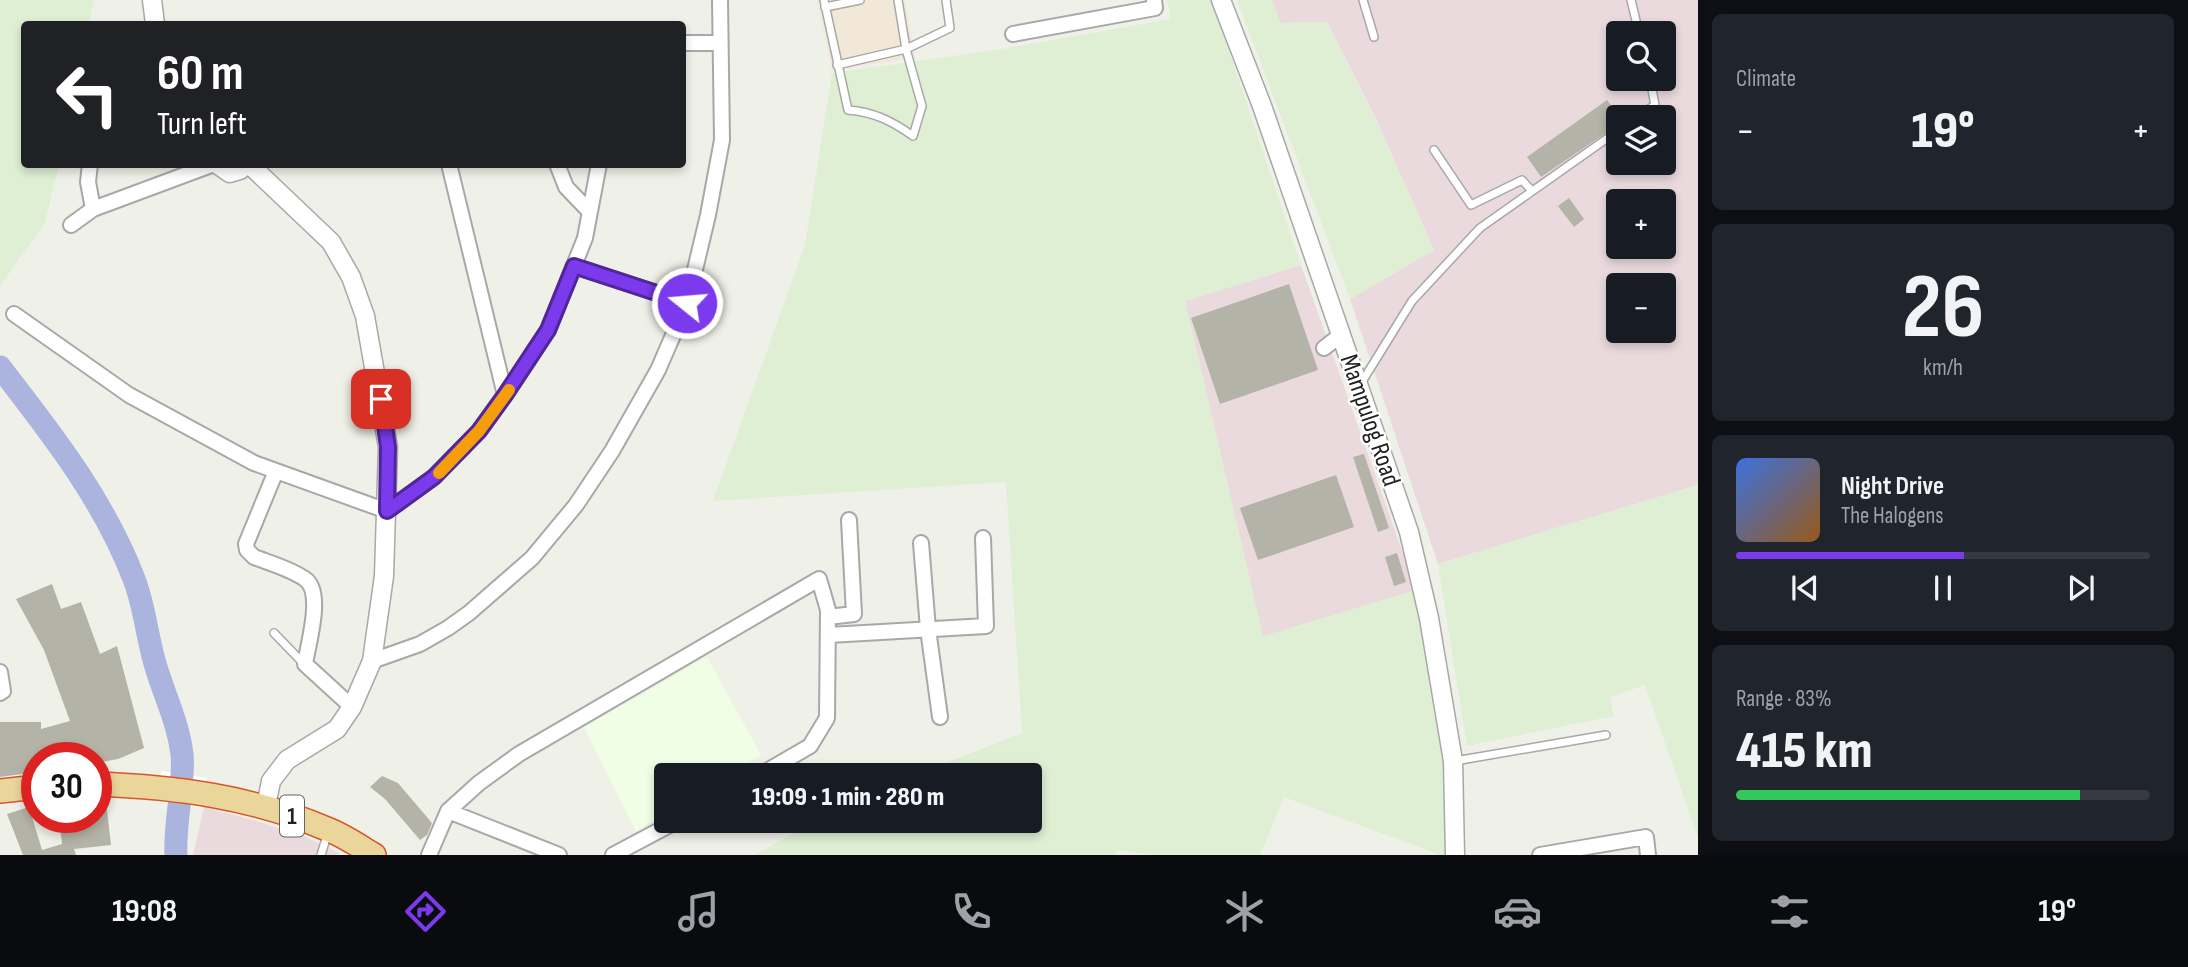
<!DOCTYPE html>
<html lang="en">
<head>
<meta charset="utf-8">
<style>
  body { margin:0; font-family:"Sofia Sans Condensed",sans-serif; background:#20242c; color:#f1f3f6; height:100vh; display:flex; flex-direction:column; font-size:26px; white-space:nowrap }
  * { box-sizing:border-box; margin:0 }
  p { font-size:23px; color:#9ea1a6 }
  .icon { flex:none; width:38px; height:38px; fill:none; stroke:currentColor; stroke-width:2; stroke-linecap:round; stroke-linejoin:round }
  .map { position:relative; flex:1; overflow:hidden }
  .drawer { display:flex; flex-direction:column; gap:14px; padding:14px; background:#0d0f14; width:490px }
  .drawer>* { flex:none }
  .guide { position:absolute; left:21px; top:21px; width:665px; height:147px; border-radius:7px; box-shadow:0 4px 10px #0003; background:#202124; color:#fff; overflow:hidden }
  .controls { position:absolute; left:1606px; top:21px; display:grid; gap:14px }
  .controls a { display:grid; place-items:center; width:70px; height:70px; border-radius:7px; background:#171b24; box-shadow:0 4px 10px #0003; font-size:35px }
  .speed { position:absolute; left:21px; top:742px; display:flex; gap:14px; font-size:35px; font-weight:700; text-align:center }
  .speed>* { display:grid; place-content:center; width:91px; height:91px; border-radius:50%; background:#171b24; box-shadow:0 4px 10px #0003; line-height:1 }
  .speed .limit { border:10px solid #d22; background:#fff; color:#111 }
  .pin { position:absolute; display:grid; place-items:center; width:60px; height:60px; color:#fff; margin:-30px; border-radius:14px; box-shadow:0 4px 10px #0006 }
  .me { position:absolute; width:77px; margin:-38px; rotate:287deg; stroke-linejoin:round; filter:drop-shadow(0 0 5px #0008) }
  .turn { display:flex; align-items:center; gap:24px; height:147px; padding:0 21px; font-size:32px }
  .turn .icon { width:91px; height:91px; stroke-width:2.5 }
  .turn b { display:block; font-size:49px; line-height:60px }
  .big { font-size:52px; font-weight:800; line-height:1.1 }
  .drawer .card { flex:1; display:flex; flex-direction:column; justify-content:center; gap:10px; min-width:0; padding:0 24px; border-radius:10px; background:#20242c }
  .drawer .dial { align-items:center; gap:0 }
  .dial b { font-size:91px; line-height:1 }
  .song { display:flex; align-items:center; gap:21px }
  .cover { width:84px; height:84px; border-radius:10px; background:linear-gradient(135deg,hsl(220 70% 55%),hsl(30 70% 35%)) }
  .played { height:7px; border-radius:4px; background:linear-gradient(90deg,#7c3aed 55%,#363941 55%) }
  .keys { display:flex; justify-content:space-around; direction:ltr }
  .heat { display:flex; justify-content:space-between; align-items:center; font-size:38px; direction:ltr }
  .charge { height:10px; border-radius:5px; background:linear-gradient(90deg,#34c759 83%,#363941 0) }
  .trip { position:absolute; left:654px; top:763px; width:388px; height:70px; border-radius:7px; background:#171b24; box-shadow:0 4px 10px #0003; font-weight:800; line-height:70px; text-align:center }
  .menu { display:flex; height:112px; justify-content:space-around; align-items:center; background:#090b0e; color:#9ea1a6 }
  .menu .icon { width:49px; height:49px }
  .menu .active { color:#7c3aed }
  .menu b { font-size:32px; color:#f1f3f6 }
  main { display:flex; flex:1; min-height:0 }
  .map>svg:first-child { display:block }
  .commercial { fill:#f1e8d8 }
  .industrial { fill:#eadade; fill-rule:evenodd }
  .education { fill:#effee4 }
  .farmland { fill:#deefd4 }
  .pier { fill:#fff }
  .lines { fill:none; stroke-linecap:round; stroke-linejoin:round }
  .river { stroke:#aab4de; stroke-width:23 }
  .building { fill:#b3b3a7 }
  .service-casing { stroke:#a8a8a8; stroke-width:10 }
  .minor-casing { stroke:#a8a8a8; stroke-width:18 }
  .tertiary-casing { stroke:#a8a8a8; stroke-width:21 }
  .trunk-casing { stroke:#d8552c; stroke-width:26 }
  .service { stroke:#fff; stroke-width:7 }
  .minor { stroke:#fff; stroke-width:14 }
  .tertiary { stroke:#fff; stroke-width:18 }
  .trunk { stroke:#ead69b; stroke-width:23 }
  .route-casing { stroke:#51269a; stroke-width:18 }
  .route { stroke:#7c3aed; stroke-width:12 }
  .slow { stroke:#f59e0b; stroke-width:12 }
  .labels { text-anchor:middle; stroke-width:5; stroke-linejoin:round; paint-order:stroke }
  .shield { fill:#fff; stroke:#646464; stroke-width:2 }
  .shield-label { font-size:24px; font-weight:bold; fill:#212121 }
  .street-label { font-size:26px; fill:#212121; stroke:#fff }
</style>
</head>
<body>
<main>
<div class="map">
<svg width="1698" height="855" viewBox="0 0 1698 855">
  <rect width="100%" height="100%" fill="#eff1e8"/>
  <path class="commercial" d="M817 0H905L915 58 832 70Z"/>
  <path class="industrial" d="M1272 0H1698V485L1438 564 1350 299 1434 250 1376 119 1327 22 1280 23ZM1619 33H1664V79H1619ZM1619 117H1664V163H1619ZM1619 201H1664V247H1619ZM1619 285H1664V331H1619Z
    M1301 265 1416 590 1263 637 1185 301Z
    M204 807 250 819 306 837 339 853 338 855H193Z"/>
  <path class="education" d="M707 657 761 755 727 775H667V812L636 831 584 727Z"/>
  <path class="farmland" d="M0 0H94L89 24H24V164L59 165 45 223 0 286Z
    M1167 0H1212L1301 265 1185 301 1263 636 1416 590 1442 724 1453 855H1440L1284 797 1260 855H1151L1120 850 1114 855H754L817 821H1031V775H916L1022 733 1006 482 713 501 805 245 832 73 996 50 1171 19Z
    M1237 0H1272L1280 23 1327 22 1383 135 1434 250 1350 299Z
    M1698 485V838L1645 685 1610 697 1614 716 1467 746 1438 564Z"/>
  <path class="pier" d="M161 771 207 778 203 808 157 802Z"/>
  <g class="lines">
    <path class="river" d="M0 367C51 433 104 500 134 579 145 607 147 638 156 667 165 697 178 722 182 754 185 784 174 822 176 855"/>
  </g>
  <path class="building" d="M1607 100 1619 116V124L1541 177 1527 157Z
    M1569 198 1584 219 1574 227 1558 206Z
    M1289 284 1318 370 1220 404 1191 318Z
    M1364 454 1389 528 1378 532 1353 457Z
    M1336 475 1354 527 1258 560 1240 508Z
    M1397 553 1406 582 1394 586 1385 557Z
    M52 584 61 609 81 602 100 654 117 646 144 748 118 759 96 763V758H37V772L0 777V722H41V729L70 721 44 650 16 599Z
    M382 776 398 783 432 823 427 835 420 840 385 799 370 787Z
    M106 801 111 845 74 849 76 855H23L7 814 29 807 42 850 62 844 59 817H96V802Z"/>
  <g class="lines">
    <g class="service-casing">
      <path id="service" d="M824 0 848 110C874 112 892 121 913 136L922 106 906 49 898 0
        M1363 0 1374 37
        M1631 0 1639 33
        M825 7 860 0
        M837 65 906 49 950 28 946 0
        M1637 117 1655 105 1650 79
        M1434 150 1471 205 1522 180 1532 191
        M1360 385 1412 301 1480 228 1619 130
        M274 633 304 664
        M1455 761 1606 735
        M321 855 328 832"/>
    </g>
    <g class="minor-casing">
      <path id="minor" d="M1013 34 1155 8 1154 0
        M682 43H720
        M90 164 88 182 93 209
        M449 164 505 395
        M557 164 566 187 589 211
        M71 225 93 209 214 164
        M574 266 687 303
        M14 314 129 395 254 463 387 511 434 477 479 431 505 395 548 330 585 238 599 164
        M1324 348 1342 334
        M276 471 246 544 247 550 254 557C270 563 291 569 305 579 324 592 308 644 305 664L352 707
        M921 543 928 629 940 717
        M828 617 854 614 849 520
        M829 635 986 626 983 538
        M372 661 420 644 448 628 469 613 532 558 576 505 612 451 658 370 687 303 708 215 722 140 720 0
        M0 672 3 691 0 693
        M448 811 559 855
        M429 855 448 811 479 783 519 754 819 579 828 610 827 718 810 746 760 775
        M613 855 677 821
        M1540 855 1646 837 1648 855"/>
    </g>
    <g class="tertiary-casing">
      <path id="tertiary" d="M152 0 155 24
        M1221 0 1262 106 1409 532 1429 618 1453 761 1455 855
        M217 164 230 173 240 170 246 164
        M249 164 331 242 351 277 365 316 388 447 384 576 372 661 352 707 337 729 287 760 271 781 266 806"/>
    </g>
    <g class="trunk-casing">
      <path id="trunk" d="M96 784C176 787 253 797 327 829 343 835 359 846 374 855
        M0 791 37 787"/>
    </g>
    <use href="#service" class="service"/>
    <use href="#minor" class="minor"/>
    <use href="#tertiary" class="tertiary"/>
    <use href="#trunk" class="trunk"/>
  </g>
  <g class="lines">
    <g class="route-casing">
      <path id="route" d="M381 399 388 447 387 511 434 477 479 431 505 395 548 330 574 266 687 303"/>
    </g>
    <use href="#route" class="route"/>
    <path class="slow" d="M439 473 479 431 509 390"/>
  </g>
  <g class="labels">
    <rect class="shield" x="280" y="795.5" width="24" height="41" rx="5"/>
    <g class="shield-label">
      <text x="292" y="824">1</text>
    </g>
    <g class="street-label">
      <text transform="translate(1371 420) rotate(71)" y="9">Mampulog Road</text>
    </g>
  </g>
</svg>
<div class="controls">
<a><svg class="icon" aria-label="search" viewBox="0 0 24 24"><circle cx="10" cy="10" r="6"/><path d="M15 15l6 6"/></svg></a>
<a><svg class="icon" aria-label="layers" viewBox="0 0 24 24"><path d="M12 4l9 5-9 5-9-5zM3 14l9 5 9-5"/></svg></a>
<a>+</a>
<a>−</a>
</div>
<div class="speed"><div class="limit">30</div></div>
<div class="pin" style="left:381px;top:399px;background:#d93025"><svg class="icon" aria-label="arrive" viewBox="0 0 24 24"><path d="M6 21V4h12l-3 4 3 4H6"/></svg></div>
<svg class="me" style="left:687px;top:303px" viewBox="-20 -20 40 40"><circle r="17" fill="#7c3aed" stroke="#fff" stroke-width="3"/><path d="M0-11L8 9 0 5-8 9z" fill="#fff"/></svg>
<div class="trip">19:09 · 1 min · 280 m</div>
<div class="guide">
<div class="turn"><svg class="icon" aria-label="left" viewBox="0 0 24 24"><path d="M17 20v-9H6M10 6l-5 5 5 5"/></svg><div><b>60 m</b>Turn left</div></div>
</div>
</div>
<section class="drawer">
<div class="card"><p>Climate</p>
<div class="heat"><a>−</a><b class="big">19°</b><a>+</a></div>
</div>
<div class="card dial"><b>26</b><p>km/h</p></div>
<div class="card">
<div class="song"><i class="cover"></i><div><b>Night Drive</b><p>The Halogens</p></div></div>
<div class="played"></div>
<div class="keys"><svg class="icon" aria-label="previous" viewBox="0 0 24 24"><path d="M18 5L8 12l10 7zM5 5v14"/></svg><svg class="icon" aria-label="pause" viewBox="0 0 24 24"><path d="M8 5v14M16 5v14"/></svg><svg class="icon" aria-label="next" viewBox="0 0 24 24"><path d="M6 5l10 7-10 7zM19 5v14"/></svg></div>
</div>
<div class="card"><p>Range · 83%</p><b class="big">415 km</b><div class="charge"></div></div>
</section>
</main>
<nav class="menu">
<b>19:08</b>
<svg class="icon active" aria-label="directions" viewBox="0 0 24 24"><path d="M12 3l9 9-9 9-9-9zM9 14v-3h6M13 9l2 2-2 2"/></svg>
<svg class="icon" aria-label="music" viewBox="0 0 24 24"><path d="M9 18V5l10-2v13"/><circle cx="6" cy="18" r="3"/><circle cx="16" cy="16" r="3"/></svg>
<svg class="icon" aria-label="phone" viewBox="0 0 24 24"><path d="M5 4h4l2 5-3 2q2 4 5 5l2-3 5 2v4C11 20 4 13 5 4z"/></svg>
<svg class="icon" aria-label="climate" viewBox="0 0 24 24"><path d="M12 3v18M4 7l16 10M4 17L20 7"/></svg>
<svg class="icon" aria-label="car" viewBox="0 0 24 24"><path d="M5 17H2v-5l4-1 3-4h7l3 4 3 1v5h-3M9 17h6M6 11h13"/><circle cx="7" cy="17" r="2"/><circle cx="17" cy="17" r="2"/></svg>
<svg class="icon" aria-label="filters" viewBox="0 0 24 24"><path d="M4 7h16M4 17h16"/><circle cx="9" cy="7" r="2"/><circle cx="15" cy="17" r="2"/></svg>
<b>19°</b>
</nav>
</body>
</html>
